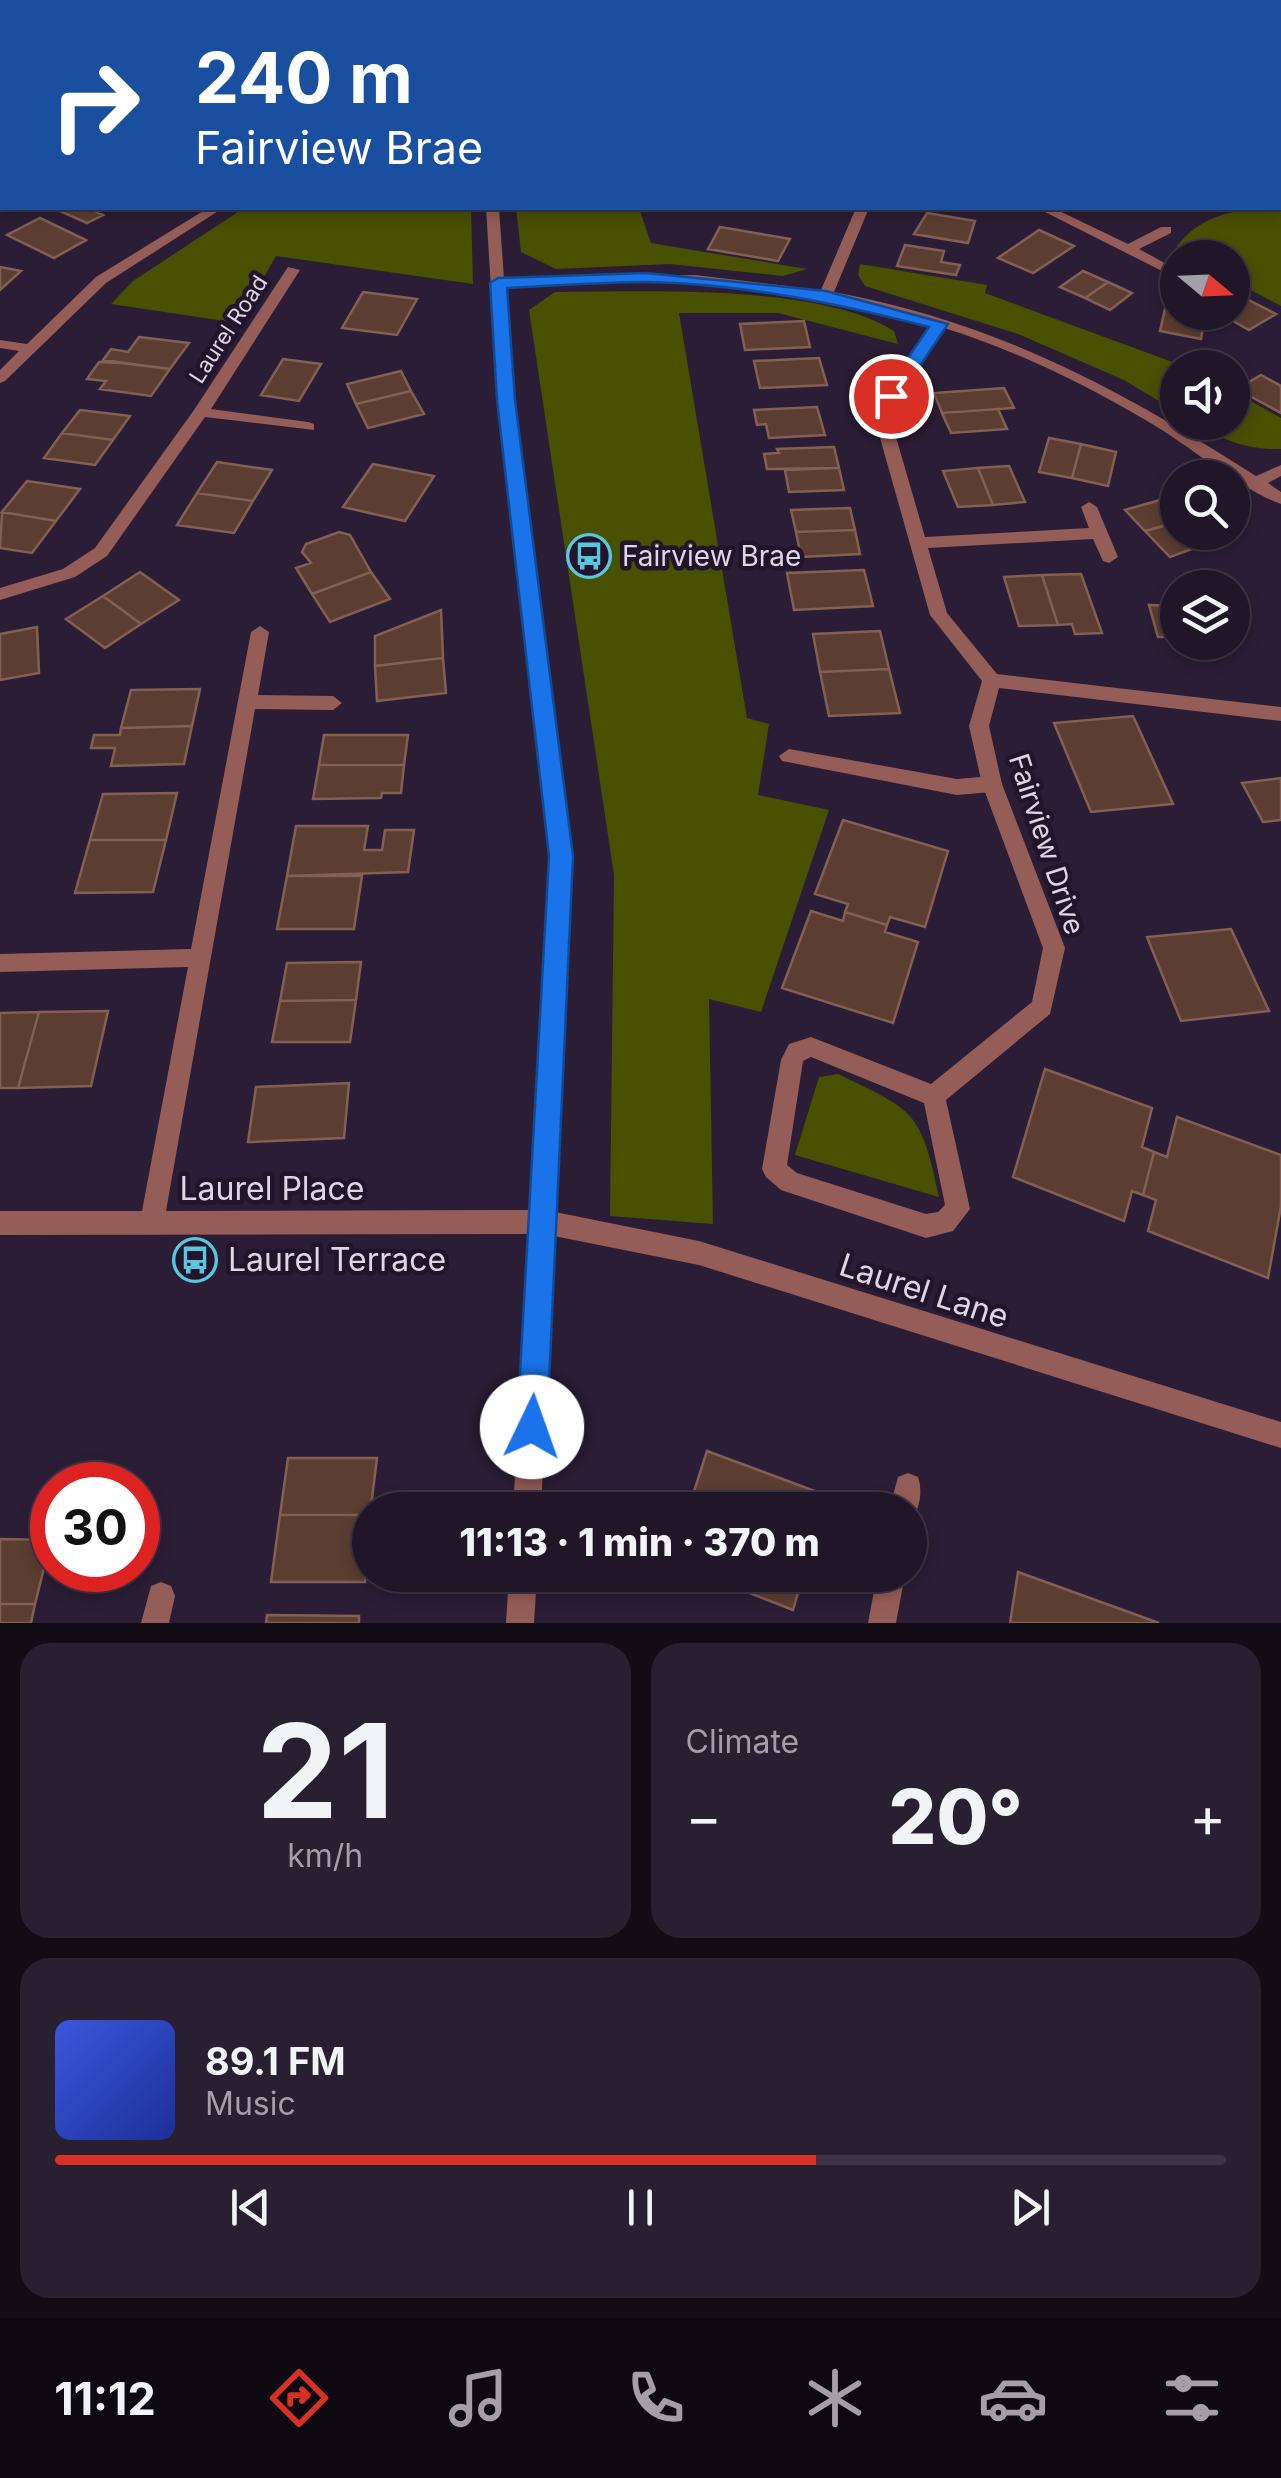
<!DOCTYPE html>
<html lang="en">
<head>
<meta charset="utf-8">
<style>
  body { margin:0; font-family:Inter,sans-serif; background:#281f30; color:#f1f3f6; height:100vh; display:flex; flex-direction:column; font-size:38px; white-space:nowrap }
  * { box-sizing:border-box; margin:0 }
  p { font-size:32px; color:#a29fa8 }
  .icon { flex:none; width:55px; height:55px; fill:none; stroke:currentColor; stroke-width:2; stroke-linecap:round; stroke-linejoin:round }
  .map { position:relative; height:1623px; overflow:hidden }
  .sheet { display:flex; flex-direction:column; gap:20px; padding:20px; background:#120c16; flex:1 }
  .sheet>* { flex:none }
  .banner { position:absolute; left:0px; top:0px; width:1282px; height:210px; box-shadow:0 5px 15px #0003,0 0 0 2px #3d3545; background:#1a4fa0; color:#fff; overflow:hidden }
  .needle { width:65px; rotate:109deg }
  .fabs { position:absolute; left:1160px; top:240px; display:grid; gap:20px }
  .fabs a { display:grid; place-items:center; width:90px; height:90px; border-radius:50%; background:#201628; box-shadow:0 5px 15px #0003,0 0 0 2px #3d3545; font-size:50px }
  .speed { position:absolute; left:30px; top:1462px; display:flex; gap:20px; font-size:50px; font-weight:700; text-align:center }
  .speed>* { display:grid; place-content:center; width:130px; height:130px; border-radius:50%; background:#201628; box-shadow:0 5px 15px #0003,0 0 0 2px #3d3545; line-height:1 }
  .speed .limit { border:15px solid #d22; background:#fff; color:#111 }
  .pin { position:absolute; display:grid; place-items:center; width:85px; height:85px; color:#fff; margin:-42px; border:5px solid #fff; border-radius:50%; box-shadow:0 2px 10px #0007 }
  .me { position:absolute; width:110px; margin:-55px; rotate:3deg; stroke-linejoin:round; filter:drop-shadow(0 0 8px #0008) }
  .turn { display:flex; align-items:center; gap:35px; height:210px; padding:0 30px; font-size:45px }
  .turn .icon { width:130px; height:130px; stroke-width:2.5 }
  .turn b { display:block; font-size:70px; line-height:85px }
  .big { font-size:75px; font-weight:800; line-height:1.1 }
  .sheet .widget { flex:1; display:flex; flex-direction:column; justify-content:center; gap:15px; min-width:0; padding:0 35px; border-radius:30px; background:#281f30 }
  .sheet .dial { align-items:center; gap:0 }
  .dial b { font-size:130px; line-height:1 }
  .song { display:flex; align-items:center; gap:30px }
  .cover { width:120px; height:120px; border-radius:15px; background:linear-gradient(135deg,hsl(230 70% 55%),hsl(230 70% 35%)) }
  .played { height:10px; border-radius:5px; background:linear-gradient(90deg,#d93025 65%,#3d3545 65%) }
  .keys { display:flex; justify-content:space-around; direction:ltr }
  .heat { display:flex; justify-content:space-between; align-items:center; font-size:55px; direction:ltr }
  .sheet .tiles { flex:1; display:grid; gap:20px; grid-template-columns:1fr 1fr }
  .widget:last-child { grid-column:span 2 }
  .trip { position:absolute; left:352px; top:1492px; width:575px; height:100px; border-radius:50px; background:#201628; box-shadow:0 5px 15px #0003,0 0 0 2px #3d3545; font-weight:800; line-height:100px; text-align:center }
  .menu { display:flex; height:160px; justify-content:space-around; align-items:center; background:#0d0910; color:#a29fa8 }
  .menu .icon { width:70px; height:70px }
  .menu .current { color:#d93025 }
  .menu b { font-size:45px; color:#f1f3f6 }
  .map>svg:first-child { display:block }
  .green { fill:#495000 }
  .building { fill:#5c3d31; stroke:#826054; stroke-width:2.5 }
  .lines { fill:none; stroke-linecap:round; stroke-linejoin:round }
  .lane { fill:#955d58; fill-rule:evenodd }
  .street { fill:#955d58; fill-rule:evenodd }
  .route { fill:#1a73e8; stroke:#114b97; stroke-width:2.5 }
  .labels { text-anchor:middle; stroke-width:9; stroke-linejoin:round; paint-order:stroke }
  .far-street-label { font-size:22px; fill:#ded5e5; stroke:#22142b }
  .poi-label { font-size:28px; fill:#ded5e5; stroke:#22142b; text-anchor:start }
  .street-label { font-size:28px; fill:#ded5e5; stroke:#22142b }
  .near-street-label { font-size:32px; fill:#ded5e5; stroke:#22142b }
  .near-poi-label { font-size:32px; fill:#ded5e5; stroke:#22142b; text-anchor:start }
</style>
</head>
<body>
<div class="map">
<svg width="1281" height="1623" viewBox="0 0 1281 1623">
  <rect width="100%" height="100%" fill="#2b1d35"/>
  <path class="green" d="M1281 201V306L1233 281 1232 258 1178 257 1177 246C1203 213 1240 208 1280 208Z
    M244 208H471L473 284 276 256 238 323 111 304 133 281Z
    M516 208H639L651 243 807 269 783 276 670 264 556 269 521 252Z
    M860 264 987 285 985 293 1186 367 1178 368 1177 412 1124 380 1018 334 865 286 858 275Z
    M555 292C645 292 818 283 894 331L898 344 778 313H679L747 718 769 724 758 795 829 810 761 1012 709 999 713 1224 610 1216 614 875 529 310Z
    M1233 391 1281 418V449C1246 450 1224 440 1194 423L1232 422Z
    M838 1074C915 1111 921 1111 939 1197L795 1155 819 1077Z"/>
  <path class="building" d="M70 208H106L97 212 103 215 87 223 62 212Z
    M927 213 975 221 968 243 914 234Z
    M40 218 86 240 54 258 7 235Z
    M720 227 790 239 778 261 708 249Z
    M1039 230 1074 246 1033 273 998 258Z
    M905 245 944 251 941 262 960 265 956 275 897 266Z
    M0 267 21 271 0 290Z
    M1083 271 1108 282 1085 298 1060 287Z
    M1108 282 1132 293 1110 310 1085 298Z
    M363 292 417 299 397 335 342 328Z
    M1239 295 1276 314 1249 330 1217 312H1232V299Z
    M1165 309 1205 316 1201 339 1160 331Z
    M804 321 810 347 745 350 740 324Z
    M139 337 189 343 170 369 103 360 111 349 128 352Z
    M819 358 827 385 760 388 754 361Z
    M283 359 321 364 299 401 261 395Z
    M99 362 121 363 170 369 151 396 100 389 106 381 87 379Z
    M401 371 411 391 356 404 347 384Z
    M1261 375 1281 386V413L1237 389Z
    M1004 388 1014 408 942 413 934 393Z
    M411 391 424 414 368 428 356 404Z
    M817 407 825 435 769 438 766 424 757 425 754 410Z
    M998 409 1007 429 951 433 942 413Z
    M80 410 130 416 113 440 62 433Z
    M62 433 113 440 95 465 44 458Z
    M1049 438 1081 444 1072 478 1039 472Z
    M1081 444 1116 452 1108 486 1072 478Z
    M834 447 839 468 767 469 764 454 779 453 777 449Z
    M217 462 272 470 253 501 197 493Z
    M373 464 434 476 405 521 343 507Z
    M1009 466 1025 502 993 505 978 468Z
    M839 468 844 490 789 492 785 470Z
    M978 468 993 505 958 507 943 471Z
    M27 481 80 489 56 521 2 512Z
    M197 493 253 501 234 533 177 525Z
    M1178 495V522L1145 531 1125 510Z
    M850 508 855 530 796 532 791 510Z
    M2 512 56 521 32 553 0 548Z
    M1178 522V532H1232V522L1241 531 1170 557 1145 531Z
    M855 530 860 554 801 557 796 532Z
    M339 532 350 535 371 572 312 594 296 568 311 563 302 552 306 544Z
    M864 570 873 606 794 610 787 573Z
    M140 572 179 600 141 624 103 596Z
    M371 572 390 599 330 622 312 594Z
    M1081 574 1102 633 1075 634 1072 624 1058 625 1042 575Z
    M1042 575 1058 625 1019 626 1004 577Z
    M103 596 141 624 105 648 66 619Z
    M1149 605 1178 606V637H1158Z
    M441 610 443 658 375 666V636Z
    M37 627 39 673 0 680V634Z
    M880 631 889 669 820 672 813 634Z
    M443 658 446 693 377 701 375 666Z
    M889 669 900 713 829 716 820 672Z
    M200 689 192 726 121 728 131 690Z
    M1133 716 1173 804 1091 812 1054 723Z
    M192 726 184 764 111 766 115 748H91L94 735H120L121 728Z
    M324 735H408L404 765H319Z
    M319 765H404L401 793H382L381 798 313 799Z
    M1281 778V820L1263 822 1242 783Z
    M177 793 166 840H90L103 794Z
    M843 820 948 851 925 927 890 917 887 925 845 912 848 904 815 894Z
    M296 826H368L364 850H382L385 830H414L408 872 287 876Z
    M90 840H166L153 892 75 893Z
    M287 876H362L354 929H277Z
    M811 911 843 921 845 912 887 925 885 932 918 942 893 1023 782 988Z
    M1231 929 1269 1011 1181 1021 1147 937Z
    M361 962 356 1000 280 1001 287 963Z
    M356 1000 350 1042H272L280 1001Z
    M108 1011 91 1086 18 1088 39 1012Z
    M39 1012 18 1088H0V1013Z
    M1045 1069 1152 1108 1142 1147 1154 1152 1143 1195 1132 1191 1124 1221 1013 1177Z
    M349 1083 344 1138 248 1142 256 1087Z
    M1177 1117 1281 1155V1206L1268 1278 1148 1231 1156 1200 1143 1195 1154 1152 1167 1157Z
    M707 1451 839 1500 837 1510H688Z
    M288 1458H377L370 1515H280Z
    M280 1515H370L365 1582H271Z
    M0 1539 51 1540 35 1604H0Z
    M1018 1572 1159 1623H1010Z
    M704 1575H803L793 1610Z
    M0 1604H35L31 1623H0Z
    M267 1615 359 1616V1623H266Z"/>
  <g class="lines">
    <path class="lane" d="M789 749 957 779 992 776 1002 784 992 792 957 795 782 761 779 756Z"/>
    <path class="street" d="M443 0H458L460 2H446Z
      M2 88V96L0 97V89Z
      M1280 114H1281V122H1280Z
      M2 199V207L0 208V200Z
      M208 208H223L106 283 5 381 0 383V370L19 351 0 348V340L27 344 96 277Z
      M486 208H499L504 279 695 275 821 290 856 208H869L834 292C996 322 1120 389 1256 476L1281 465V476L1268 483 1281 492V504C1248 493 1195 451 1162 430 1093 388 1021 352 944 328L889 413 925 537 1089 528 1081 507 1089 502 1097 507 1118 557 1109 563 1103 561 1093 539 928 548 947 613 997 674 1281 707V721L999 688 989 726 1002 784 1065 948 1050 1014 946 1100 970 1209 953 1231 926 1238 781 1190 766 1177 762 1169 781 1060 789 1044 811 1037 931 1084 1032 1002 1043 948 982 784 969 726 982 681 930 615 873 413 931 325C855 302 777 288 697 284 633 280 569 285 505 287L514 400 571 856 555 1212 699 1241 1281 1422V1448L699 1265 554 1236 541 1510H513L529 1234 0 1235V1211H142L188 967 0 972V954L191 949 251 632 260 626 269 632 258 695 333 696 342 703 333 710 255 709 166 1211 530 1210 551 856 498 400ZM811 1057 924 1103 945 1205 938 1212 926 1214 797 1173 787 1165 803 1061Z
      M1037 208H1053L1128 244 1161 227H1171V233L1139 249 1172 267 1160 270Z
      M288 267 300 270 211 409 308 422 314 424V430L205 417 107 556 75 577 0 600V588L63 569 95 548 194 410Z
      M908 1473 918 1477C923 1491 920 1510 910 1521V1510H889L898 1477Z
      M509 1575H537L534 1623H506Z
      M877 1575H905L896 1623H868Z
      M161 1582 171 1586 175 1596 169 1623H141L151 1586Z"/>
  </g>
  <path class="route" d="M646 273 826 291 948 324 897 400 891 401 882 396 929 327C836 303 744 284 647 282 600 282 553 286 507 288L515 400 573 856 547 1427 543 1438 532 1442 521 1438 517 1427 549 856 497 400 490 283 498 278Z"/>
  <defs>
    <g id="bus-ring" transform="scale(2.25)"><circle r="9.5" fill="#22142b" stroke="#56c9e0" stroke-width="1.5"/><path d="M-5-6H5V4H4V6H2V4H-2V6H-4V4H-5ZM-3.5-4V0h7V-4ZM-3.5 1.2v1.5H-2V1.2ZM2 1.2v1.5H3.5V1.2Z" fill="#56c9e0"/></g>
  </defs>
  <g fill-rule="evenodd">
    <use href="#bus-ring" x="589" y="556"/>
    <use href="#bus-ring" x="195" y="1260"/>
  </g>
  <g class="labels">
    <g class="far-street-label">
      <text transform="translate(228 329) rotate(-57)" y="8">Laurel Road</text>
    </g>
    <g class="poi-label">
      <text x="622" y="566">Fairview Brae</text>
    </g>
    <g class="street-label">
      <text transform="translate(1047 844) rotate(72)" y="10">Fairview Drive</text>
    </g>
    <g class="near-street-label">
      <text x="272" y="1200">Laurel Place</text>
      <text transform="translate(924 1291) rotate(18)" y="11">Laurel Lane</text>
    </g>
    <g class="near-poi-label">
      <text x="228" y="1271">Laurel Terrace</text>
    </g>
  </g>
</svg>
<div class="fabs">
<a><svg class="needle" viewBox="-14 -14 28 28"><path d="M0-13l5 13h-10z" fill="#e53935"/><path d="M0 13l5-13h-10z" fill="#a29fa8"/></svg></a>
<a><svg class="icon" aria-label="sound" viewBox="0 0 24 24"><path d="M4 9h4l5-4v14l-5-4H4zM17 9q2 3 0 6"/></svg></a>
<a><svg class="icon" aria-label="search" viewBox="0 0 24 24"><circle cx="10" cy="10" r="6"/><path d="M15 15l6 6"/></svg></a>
<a><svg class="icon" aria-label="layers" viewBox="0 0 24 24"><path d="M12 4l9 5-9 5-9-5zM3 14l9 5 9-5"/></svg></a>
</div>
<div class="speed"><div class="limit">30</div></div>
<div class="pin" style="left:891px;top:396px;background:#d93025"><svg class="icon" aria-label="arrive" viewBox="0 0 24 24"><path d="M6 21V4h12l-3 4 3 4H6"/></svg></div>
<svg class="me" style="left:532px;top:1427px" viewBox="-20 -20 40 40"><circle r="19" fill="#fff"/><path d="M0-13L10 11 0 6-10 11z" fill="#1a73e8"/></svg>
<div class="trip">11:13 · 1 min · 370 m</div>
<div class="banner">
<div class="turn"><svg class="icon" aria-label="right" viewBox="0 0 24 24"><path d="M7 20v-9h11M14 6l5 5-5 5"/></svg><div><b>240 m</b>Fairview Brae</div></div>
</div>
</div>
<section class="sheet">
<div class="tiles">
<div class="widget dial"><b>21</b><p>km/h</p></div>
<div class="widget"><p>Climate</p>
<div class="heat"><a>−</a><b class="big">20°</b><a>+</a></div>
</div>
<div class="widget">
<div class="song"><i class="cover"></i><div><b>89.1 FM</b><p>Music</p></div></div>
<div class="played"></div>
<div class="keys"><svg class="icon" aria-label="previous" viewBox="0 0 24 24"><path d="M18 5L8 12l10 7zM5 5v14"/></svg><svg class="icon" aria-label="pause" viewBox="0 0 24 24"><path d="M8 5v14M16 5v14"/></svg><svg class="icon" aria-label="next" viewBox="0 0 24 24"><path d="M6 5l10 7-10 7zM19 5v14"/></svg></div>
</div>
</div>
</section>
<nav class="menu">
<b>11:12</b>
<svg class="icon current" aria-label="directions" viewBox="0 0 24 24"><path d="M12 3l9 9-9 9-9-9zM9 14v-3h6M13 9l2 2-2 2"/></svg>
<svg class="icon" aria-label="music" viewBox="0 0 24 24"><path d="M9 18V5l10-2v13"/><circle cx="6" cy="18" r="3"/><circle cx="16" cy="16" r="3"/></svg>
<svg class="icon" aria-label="phone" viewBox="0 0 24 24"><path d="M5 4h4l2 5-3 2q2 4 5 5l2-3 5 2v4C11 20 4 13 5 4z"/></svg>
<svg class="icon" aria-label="climate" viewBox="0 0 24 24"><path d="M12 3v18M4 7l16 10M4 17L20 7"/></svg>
<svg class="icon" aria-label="car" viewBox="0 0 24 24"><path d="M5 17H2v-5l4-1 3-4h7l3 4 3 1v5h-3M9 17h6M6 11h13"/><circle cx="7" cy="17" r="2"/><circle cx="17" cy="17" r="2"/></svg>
<svg class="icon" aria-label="filters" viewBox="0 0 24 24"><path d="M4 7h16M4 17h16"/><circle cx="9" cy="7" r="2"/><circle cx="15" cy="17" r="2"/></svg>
</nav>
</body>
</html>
